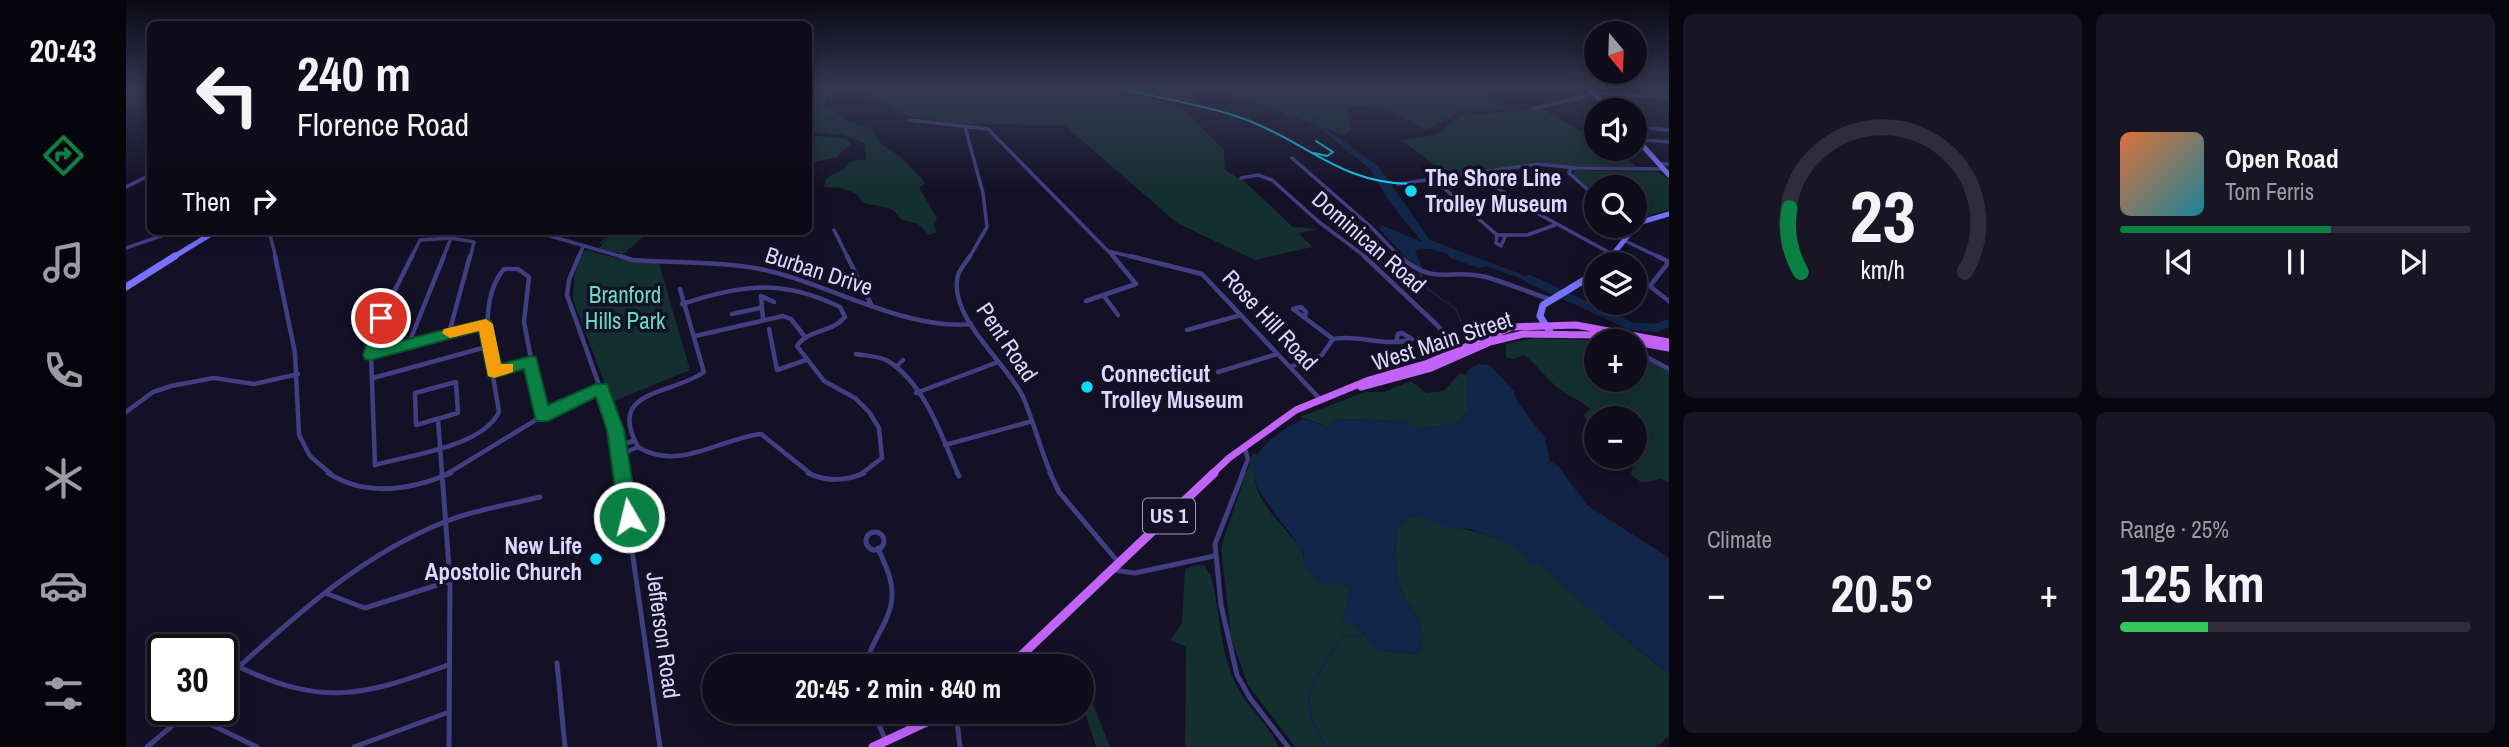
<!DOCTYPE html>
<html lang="en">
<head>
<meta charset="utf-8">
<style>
  body { margin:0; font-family:"Archivo Narrow",sans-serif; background:#181525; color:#f1f3f6; height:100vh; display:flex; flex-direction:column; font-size:26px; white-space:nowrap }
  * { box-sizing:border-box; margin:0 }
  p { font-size:23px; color:#9b9ba3 }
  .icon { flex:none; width:38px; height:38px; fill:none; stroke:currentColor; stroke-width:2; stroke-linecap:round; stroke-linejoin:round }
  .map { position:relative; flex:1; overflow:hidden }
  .drawer { display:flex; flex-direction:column; gap:14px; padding:14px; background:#08070f; width:840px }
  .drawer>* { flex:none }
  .top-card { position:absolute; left:21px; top:21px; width:665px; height:214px; border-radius:10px; box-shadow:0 4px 18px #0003,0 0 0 2px #2f2c3b; background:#0f0c1c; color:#f1f3f6; overflow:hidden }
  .needle { width:46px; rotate:161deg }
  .buttons { position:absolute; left:1458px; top:21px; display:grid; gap:14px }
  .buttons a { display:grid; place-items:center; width:63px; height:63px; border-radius:50%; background:#0f0c1c; box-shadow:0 4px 18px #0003,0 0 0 2px #2f2c3b; font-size:35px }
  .speed { position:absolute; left:21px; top:634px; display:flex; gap:14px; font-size:35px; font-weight:700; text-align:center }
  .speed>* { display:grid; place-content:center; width:91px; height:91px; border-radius:50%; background:#0f0c1c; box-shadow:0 4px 18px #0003,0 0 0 2px #2f2c3b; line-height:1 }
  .speed .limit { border:4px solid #111; border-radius:10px; background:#fff; color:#111 }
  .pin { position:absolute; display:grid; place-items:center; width:60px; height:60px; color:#fff; margin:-30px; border:4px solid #fff; border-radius:50%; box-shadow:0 2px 7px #0007 }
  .me { position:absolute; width:77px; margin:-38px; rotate:352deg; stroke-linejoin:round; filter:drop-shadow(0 0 5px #0008) }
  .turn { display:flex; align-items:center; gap:24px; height:147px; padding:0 35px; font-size:32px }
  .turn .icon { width:91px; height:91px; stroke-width:2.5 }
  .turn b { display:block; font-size:49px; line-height:60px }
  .then { display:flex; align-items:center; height:66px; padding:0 35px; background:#0003; gap:14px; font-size:26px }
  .big { font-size:52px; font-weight:700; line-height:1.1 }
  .drawer .widget { flex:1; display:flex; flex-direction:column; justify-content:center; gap:10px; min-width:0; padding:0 24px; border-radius:10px; background:#181525 }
  .drawer .dial { align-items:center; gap:0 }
  .dial svg { height:182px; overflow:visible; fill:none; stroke:#2f2c3b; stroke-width:7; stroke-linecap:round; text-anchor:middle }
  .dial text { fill:#f1f3f6; stroke:none }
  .song { display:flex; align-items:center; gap:21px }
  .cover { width:84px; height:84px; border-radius:10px; background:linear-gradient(135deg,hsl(20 70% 55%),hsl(190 70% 35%)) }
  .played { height:7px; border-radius:4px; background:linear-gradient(90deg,#0b8043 60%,#2f2c3b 60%) }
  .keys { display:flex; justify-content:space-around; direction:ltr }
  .heat { display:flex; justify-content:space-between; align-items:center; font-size:38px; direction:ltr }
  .charge { height:10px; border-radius:5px; background:linear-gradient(90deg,#34c759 25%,#2f2c3b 0) }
  .drawer .tiles { flex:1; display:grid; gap:14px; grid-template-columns:repeat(2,1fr) }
  .trip { position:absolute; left:576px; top:654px; width:392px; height:70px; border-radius:35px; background:#0f0c1c; box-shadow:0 4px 18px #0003,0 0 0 2px #2f2c3b; font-weight:700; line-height:70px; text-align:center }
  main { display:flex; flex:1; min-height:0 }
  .dock { display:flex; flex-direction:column; width:126px; justify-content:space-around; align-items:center; background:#06050b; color:#9b9ba3 }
  .dock .icon { width:49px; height:49px }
  .dock .on { color:#0b8043 }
  .dock b { font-size:32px; color:#f1f3f6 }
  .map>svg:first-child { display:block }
  .green { fill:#142f2f }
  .water { fill:#112649 }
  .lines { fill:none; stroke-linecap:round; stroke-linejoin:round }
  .stream { stroke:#112649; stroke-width:2 }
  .river { stroke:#112649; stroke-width:8 }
  .street-far2 { stroke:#413e82; stroke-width:3.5 }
  .street-far1 { stroke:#413e82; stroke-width:4.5 }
  .street { stroke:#413e82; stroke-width:5 }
  .secondary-far1 { stroke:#7772f9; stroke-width:5 }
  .secondary { stroke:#7772f9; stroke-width:7 }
  .primary-far1 { stroke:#c263f8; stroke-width:7 }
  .primary { stroke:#c263f8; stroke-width:9 }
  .tram { stroke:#0cdaf4; stroke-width:2 }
  .route { fill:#0b8043; stroke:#07532c; stroke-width:2 }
  .slow { fill:#f59e0b }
  .poi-dot { fill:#0cdaf4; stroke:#141026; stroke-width:2.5 }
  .labels { text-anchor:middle; stroke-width:7; stroke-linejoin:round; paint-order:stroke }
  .shield { fill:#141026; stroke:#a09bbc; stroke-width:2 }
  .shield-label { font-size:21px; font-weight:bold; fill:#dcd7fd }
  .poi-label { font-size:23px; font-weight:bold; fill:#dcd7fd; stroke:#141026; text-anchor:start }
  .street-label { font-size:23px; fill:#dcd7fd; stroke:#141026 }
  .park-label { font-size:23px; fill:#65dbbf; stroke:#141026 }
</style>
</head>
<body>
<main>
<nav class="dock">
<b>20:43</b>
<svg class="icon on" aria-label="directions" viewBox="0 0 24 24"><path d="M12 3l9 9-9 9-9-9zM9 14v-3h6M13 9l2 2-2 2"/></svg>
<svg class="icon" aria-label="music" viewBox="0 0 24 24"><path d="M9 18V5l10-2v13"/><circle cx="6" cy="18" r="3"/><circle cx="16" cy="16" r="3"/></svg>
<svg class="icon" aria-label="phone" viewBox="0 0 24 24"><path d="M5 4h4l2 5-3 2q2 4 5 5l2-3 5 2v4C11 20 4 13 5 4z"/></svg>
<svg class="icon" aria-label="climate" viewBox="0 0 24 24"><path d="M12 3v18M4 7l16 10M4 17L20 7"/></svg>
<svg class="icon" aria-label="car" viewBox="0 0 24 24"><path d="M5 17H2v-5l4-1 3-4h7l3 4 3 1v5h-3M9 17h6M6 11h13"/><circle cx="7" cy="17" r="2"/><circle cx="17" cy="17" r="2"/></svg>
<svg class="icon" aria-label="filters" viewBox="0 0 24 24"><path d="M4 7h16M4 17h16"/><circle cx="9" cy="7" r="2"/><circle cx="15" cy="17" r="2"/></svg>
</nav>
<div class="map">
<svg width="1543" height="747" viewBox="0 0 1543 747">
  <rect width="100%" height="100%" fill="#141026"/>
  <path class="green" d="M0 87H24V107L0 108Z
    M683 87H721L700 98V105L723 122 746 129 756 145 775 157 797 180 799 184 793 187 811 218 808 226 811 232 803 235 792 224 776 220 766 209 738 203 730 194 716 188 698 187 700 178 718 169 723 162 740 159 739 143 716 135 683 132Z
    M727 87H983L1055 107 1098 150 1099 170 1119 182 1167 227 1193 229 1173 233 1186 247 1129 260 1051 223 938 125 836 124 783 117Z
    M993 87H1053L1071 101 1044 99Z
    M1087 87H1366L1360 96 1383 110 1334 111 1301 130C1275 117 1250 100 1220 108L1225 131 1216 135Z
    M1416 109 1470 139V149H1486L1511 167 1447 166 1413 162 1322 176 1276 140 1308 135 1335 116Z
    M683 135 720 139 725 144 709 158 683 163Z
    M1450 170 1533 172 1543 180V210L1509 219 1508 187H1470V195L1447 174Z
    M488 231H523L498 254 472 249Z
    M461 250 502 261 533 263 564 370 486 402 447 300 448 278 456 252Z
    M1408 338 1484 341H1470V380H1508L1509 352 1543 371V482L1535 479 1516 483 1505 475 1508 460 1504 457H1508V418H1470V431L1462 425 1458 415 1464 409C1454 399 1442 397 1431 387 1419 377 1411 365 1398 355L1387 359 1380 357V344Z
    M1334 373 1341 375V412L1329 424 1293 429 1277 421 1210 419 1203 427 1174 417 1239 392H1258L1285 381 1300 393 1318 391Z
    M1127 453 1133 457C1116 491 1154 521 1173 546 1179 554 1176 565 1184 570 1195 578 1212 584 1225 587L1217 620C1234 625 1240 642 1252 648 1264 654 1277 652 1291 654 1309 630 1280 606 1273 584 1269 570 1268 557 1270 542 1271 526 1276 520 1291 515 1323 528 1357 530 1388 546 1412 559 1431 580 1451 598 1481 624 1511 649 1543 674V736L1530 747H1169L1122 685 1105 638 1095 547Z
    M1070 565H1078L1085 576C1095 614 1093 653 1112 688 1123 710 1143 724 1152 747H1059L1060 647 1044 640 1056 624 1059 569Z
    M956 676 984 747H970L956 703Z"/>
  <path class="water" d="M1150 87H1157L1194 124 1253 167 1304 240 1405 278 1400 281 1360 266 1353 268 1324 258 1322 254 1305 249 1289 250 1297 271C1279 259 1268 245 1253 228L1255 225 1296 242 1262 200 1245 170 1164 104Z
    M1352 364 1364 365 1388 391 1390 400 1419 438 1424 461 1433 467 1461 505 1543 558V674L1466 612 1413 564 1404 563 1389 547 1362 535 1343 529 1323 528 1291 515C1276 520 1271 526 1270 542 1268 557 1269 570 1273 584 1280 606 1309 630 1291 654 1277 652 1264 654 1252 648 1240 642 1233 624 1216 620L1225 587 1209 583 1196 584C1191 580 1180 570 1178 564 1177 559 1179 555 1175 549 1141 495 1087 465 1177 419L1203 427 1209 419 1277 421 1294 429 1329 424 1341 412V371Z"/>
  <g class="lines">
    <path class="stream" d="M1247 87 1265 95 1266 99
      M1332 87 1343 97
      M682 114 690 113V118L709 116 701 121 709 125 708 128 735 129 748 136 746 147
      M475 243 486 231
      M1293 272 1303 290 1330 309 1339 331
      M1200 747C1167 691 1187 688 1214 638L1218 634 1234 638 1239 633"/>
    <path class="river" d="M1403 279 1505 326 1530 328 1543 323"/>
    <path class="street-far2" d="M1407 109 1474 93 1543 98
      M783 120 862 129 982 251 1011 258
      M839 127 857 193 861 227 843 258
      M1508 127 1543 130
      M1516 140 1543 142
      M1166 158 1244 226 1275 258
      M1533 164H1543
      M1445 168 1443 173 1470 197
      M1353 173 1389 201 1486 254
      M1115 178 1132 175 1146 180 1193 222 1241 258
      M1310 181 1371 235
      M1272 184 1412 164 1450 168 1537 169
      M0 187 24 175
      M1397 205 1413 208V214
      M708 230 722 258
      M143 231 150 258
      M407 231 500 258
      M1379 237 1375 246 1370 243 1371 235H1401L1429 225
      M1497 240 1535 258
      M0 248 49 231
      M983 252 988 258
      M285 258 294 240 325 238 348 242 344 258
      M317 258 325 238
      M452 258 457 247"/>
    <path class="street-far1" d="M149 256 169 353 173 435 184 456 205 474
      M286 256 255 318 245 354 249 465C284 455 356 447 373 412 367 371 348 304 378 269H392L403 277 398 322 416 416
      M453 256 443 280 441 295 489 430 495 474
      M494 256 506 260C546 263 589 261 629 268 696 280 778 331 845 324
      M721 256 746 306
      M844 256C840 262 834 269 832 275 821 317 882 364 897 397 908 422 914 449 925 474
      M1004 256 1076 274 1194 399
      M1238 256 1311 325 1331 350
      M1273 256C1311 288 1321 267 1360 277 1381 283 1402 292 1423 299
      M1531 256 1543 262
      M1484 257 1495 264
      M1508 274 1543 301
      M1524 286 1543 262
      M978 296 992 315
      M960 301 1010 284 987 256
      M556 304C616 285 655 278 714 307L719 317C706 333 682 329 671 346L698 381 729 398 743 412 753 428 756 458 735 474
      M606 314 634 308
      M637 319 635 296 648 302
      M643 329 651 370 680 360
      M1061 330 1115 315
      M323 333 344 256
      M569 336 657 316 665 319 679 337
      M1207 339C1234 334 1259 348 1286 339L1276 333 1272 334 1270 342
      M283 343 318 256
      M1508 350 1543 369
      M246 354 360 324
      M730 354C741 356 753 356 762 361 799 384 816 437 832 474
      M770 367 777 360
      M1164 367 1196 355 1207 339 1167 309 1175 307 1180 312 1179 316
      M368 372 405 362
      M1092 372 1151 354
      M247 378 364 346
      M330 382 332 413 290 425 289 393Z
      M790 393 872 362
      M0 412 27 392 45 386 88 378 128 384 172 374
      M312 419 316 474
      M819 445 903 422
      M492 446 507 441
      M512 447C480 389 544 396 578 372L554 289
      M493 455 512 447C553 472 593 439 635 434L685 474
      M321 474 436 404 475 388
      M1116 474 1122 459 1118 446"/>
    <path class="street" d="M202 473C241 498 285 490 325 473
      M316 473 324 581 323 747
      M495 473 534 747
      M682 473C699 482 721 481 738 473
      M831 473 833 476
      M924 473 933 492 993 563
      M1117 473 1089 544 1095 605 1111 675 1124 698 1162 747
      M740 541a9 9 0 1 1 18 0a9 9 0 1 1-18 0Z
      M987 570 1009 573 1088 556
      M199 593 239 608 324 581
      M431 663 439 747
      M113 667C198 707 237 696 322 665
      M740 667C743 642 766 621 766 595 767 579 758 563 752 548
      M96 682C165 620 233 555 321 521 351 509 383 505 414 497
      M747 712 760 741
      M830 712 834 747
      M61 713 131 747
      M21 747 66 709
      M228 747 323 712"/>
    <path class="secondary-far1" d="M1461 87 1484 110
      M1508 136 1543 175
      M46 258 90 231
      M1484 258 1512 223 1543 214"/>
    <path class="secondary" d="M1479 264 1485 256
      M0 287 49 256
      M1424 332 1414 316 1417 305 1470 273"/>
    <path class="primary-far1" d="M1235 387 1305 368 1364 342 1397 334 1470 335 1543 348
      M1086 474 1103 458 1170 410 1243 380 1302 363 1386 327 1450 325 1543 342"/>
    <path class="primary" d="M883 667 1088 473
      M747 747 822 712"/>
    <path class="tram" d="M989 87C1032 99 1079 104 1121 120 1182 143 1214 183 1285 184
      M1188 153 1201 156 1207 152 1190 141"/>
  </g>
  <linearGradient id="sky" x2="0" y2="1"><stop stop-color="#0b0915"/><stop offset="0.46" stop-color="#343752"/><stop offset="1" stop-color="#343752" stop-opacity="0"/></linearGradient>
  <rect width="1543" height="191" fill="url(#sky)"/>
  <path class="route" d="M255 313 263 318 255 346 360 319 365 321 375 364 405 356 410 357 422 405 470 384H481L498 430 512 517 509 523H496L493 517 481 430 470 397 422 421H410L398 369 368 378 362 376 353 331 245 360 239 359 237 355 248 318Z"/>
  <path class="slow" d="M360 319 367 324 375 364H387V372L368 378 362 376 353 331 324 338 316 333 318 329Z"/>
  <g class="poi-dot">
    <circle cx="1285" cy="191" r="7"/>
    <circle cx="961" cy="387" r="7"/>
    <circle cx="470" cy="559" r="7"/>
  </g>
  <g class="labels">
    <rect class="shield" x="1017" y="498.5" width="52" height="35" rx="5"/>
    <g class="shield-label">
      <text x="1043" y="523">US 1</text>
    </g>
    <g class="poi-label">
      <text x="1299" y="186">The Shore Line<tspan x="1299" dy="26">Trolley Museum</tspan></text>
      <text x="975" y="382">Connecticut<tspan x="975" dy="26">Trolley Museum</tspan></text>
      <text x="456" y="554" text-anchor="end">New Life<tspan x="456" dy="26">Apostolic Church</tspan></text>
    </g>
    <g class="street-label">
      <text transform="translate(1243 242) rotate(41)" y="8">Dominican Road</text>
      <text transform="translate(693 271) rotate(18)" y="8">Burban Drive</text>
      <text transform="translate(1144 320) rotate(47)" y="8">Rose Hill Road</text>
      <text transform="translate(1316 341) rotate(-18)" y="8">West Main Street</text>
      <text transform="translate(881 342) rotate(56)" y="8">Pent Road</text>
      <text transform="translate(537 635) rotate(82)" y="8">Jefferson Road</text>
    </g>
    <g class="park-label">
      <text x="499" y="303">Branford<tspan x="499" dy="26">Hills Park</tspan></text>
    </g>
  </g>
</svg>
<div class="buttons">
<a><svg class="needle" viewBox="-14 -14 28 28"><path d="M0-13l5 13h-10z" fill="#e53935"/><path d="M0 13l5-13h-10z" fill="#9b9ba3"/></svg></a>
<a><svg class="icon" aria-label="sound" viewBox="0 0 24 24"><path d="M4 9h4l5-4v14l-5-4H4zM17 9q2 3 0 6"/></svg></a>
<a><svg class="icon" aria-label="search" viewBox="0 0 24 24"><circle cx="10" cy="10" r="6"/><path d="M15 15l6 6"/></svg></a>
<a><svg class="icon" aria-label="layers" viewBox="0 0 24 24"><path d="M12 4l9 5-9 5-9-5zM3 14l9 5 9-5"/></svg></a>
<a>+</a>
<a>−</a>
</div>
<div class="speed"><div class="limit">30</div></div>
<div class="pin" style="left:255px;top:318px;background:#d93025"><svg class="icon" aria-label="arrive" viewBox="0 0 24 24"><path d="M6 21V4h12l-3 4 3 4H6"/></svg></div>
<svg class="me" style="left:503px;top:517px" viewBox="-20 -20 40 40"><circle r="17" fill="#0b8043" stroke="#fff" stroke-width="3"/><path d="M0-11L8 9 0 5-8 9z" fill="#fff"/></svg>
<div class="trip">20:45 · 2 min · 840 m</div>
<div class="top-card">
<div class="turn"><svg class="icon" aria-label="left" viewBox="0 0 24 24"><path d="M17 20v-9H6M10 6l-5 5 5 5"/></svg><div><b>240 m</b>Florence Road</div></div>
<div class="then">Then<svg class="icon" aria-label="right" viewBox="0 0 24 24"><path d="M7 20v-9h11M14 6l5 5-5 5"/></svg></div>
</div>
</div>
<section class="drawer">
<div class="tiles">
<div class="widget dial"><svg viewBox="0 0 100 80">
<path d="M14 69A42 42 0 1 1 86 69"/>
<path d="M14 69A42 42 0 0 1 9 41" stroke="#0b8043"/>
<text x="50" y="56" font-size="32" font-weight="700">23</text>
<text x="50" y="72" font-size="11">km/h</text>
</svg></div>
<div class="widget">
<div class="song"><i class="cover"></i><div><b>Open Road</b><p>Tom Ferris</p></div></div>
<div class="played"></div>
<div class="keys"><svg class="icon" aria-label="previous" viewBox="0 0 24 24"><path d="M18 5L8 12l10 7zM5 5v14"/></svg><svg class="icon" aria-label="pause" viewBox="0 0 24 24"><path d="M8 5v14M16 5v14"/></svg><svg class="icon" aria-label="next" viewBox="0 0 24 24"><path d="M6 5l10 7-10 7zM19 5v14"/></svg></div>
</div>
<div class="widget"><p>Climate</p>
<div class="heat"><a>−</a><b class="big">20.5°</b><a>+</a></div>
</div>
<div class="widget"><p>Range · 25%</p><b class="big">125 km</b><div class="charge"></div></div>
</div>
</section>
</main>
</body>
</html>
